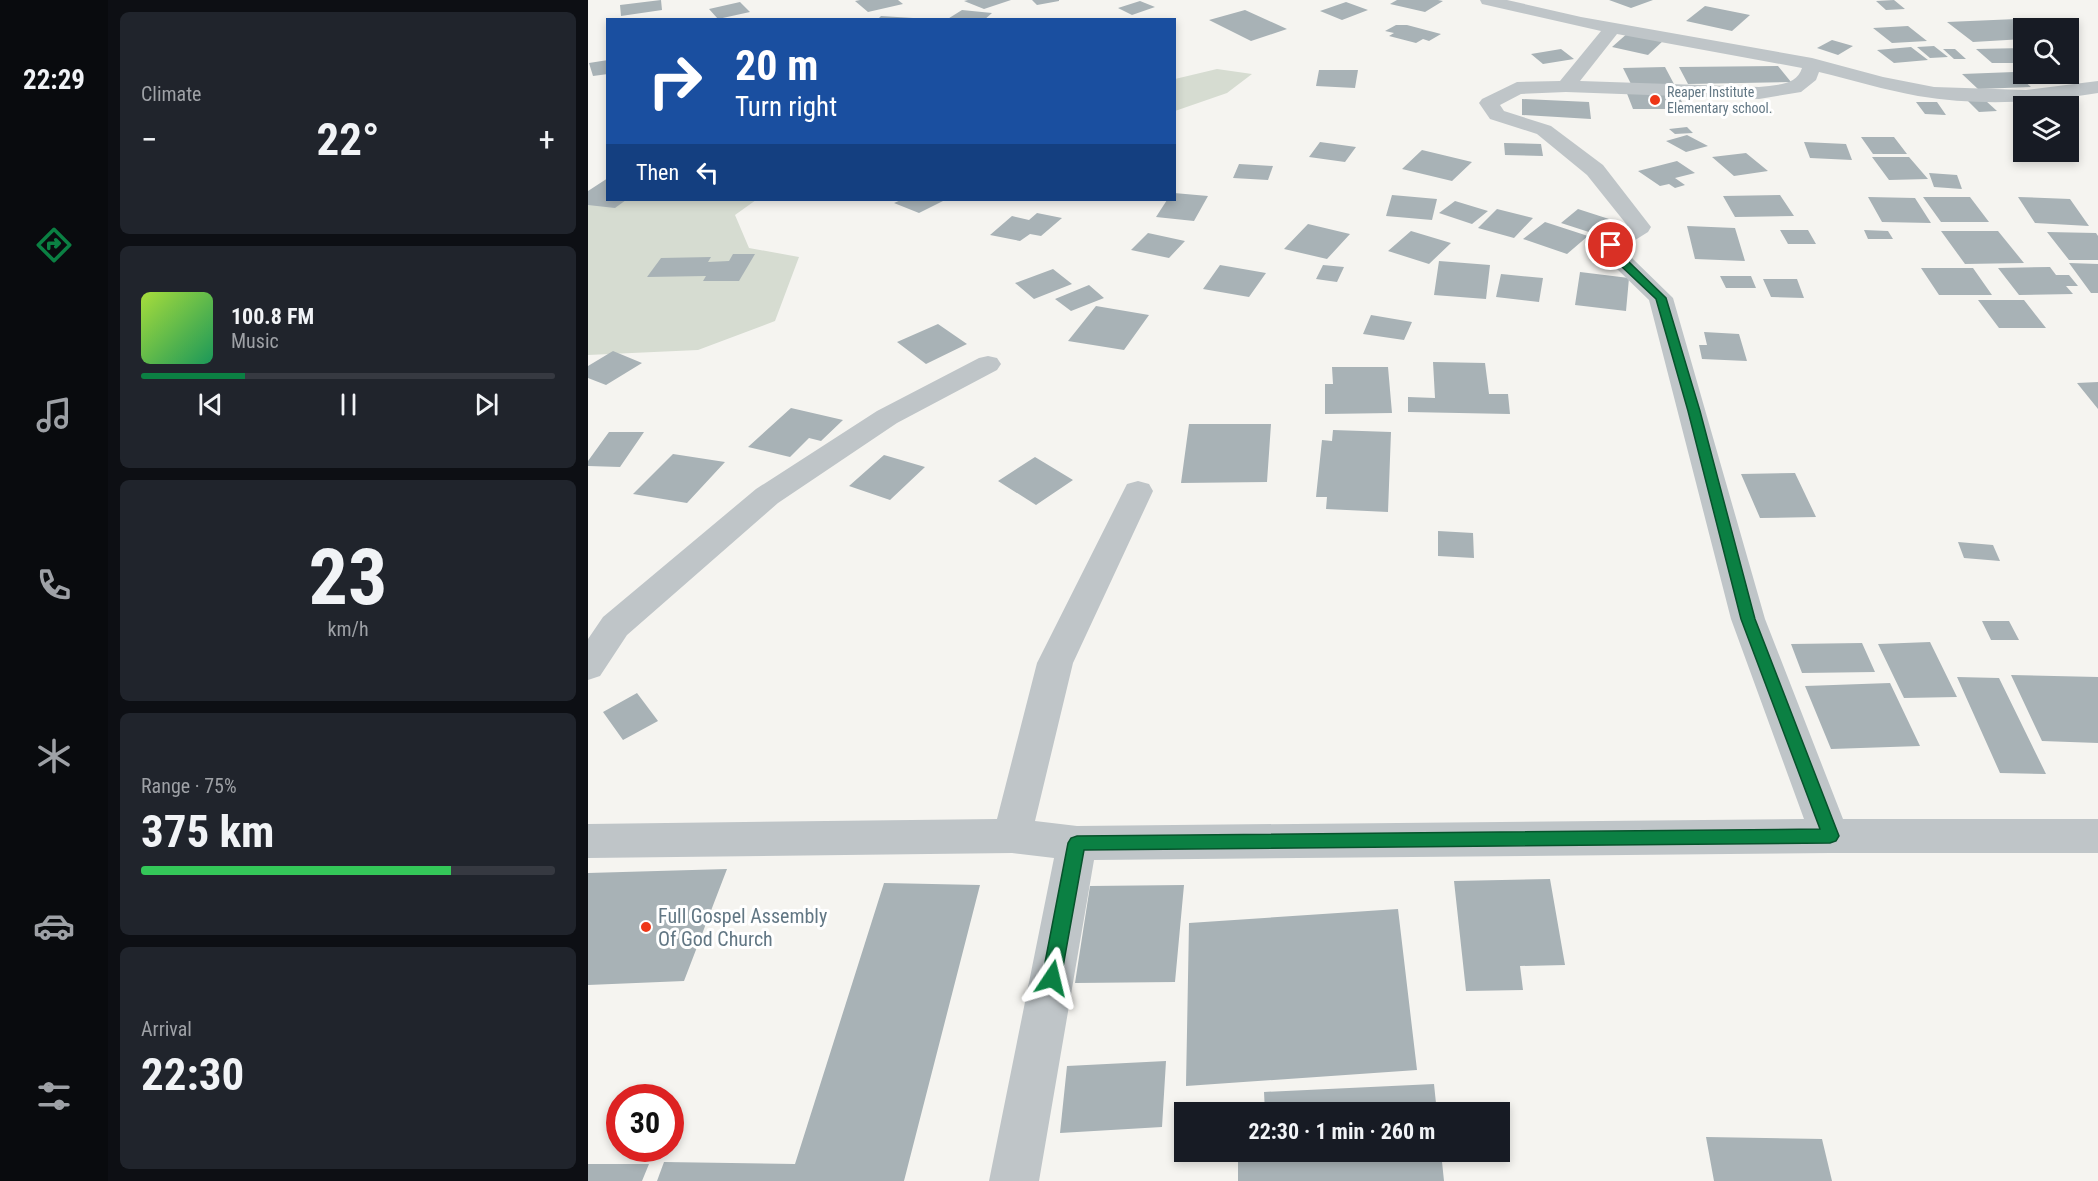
<!DOCTYPE html>
<html lang="en">
<head>
<meta charset="utf-8">
<style>
  body { margin:0; font-family:"Roboto Condensed",sans-serif; background:#20242c; color:#f1f3f6; height:100vh; display:flex; flex-direction:column; font-size:22px; white-space:nowrap }
  * { box-sizing:border-box; margin:0 }
  p { font-size:20px; color:#9ea1a6 }
  .icon { flex:none; width:33px; height:33px; fill:none; stroke:currentColor; stroke-width:2; stroke-linecap:round; stroke-linejoin:round }
  .map { position:relative; flex:1; overflow:hidden }
  .details { display:flex; flex-direction:column; gap:12px; padding:12px; background:#0d0f14; width:480px }
  .details>* { flex:none }
  .banner { position:absolute; left:18px; top:18px; width:570px; height:183px; border-radius:0px; box-shadow:0 3px 9px #0003; background:#1a4fa0; color:#fff; overflow:hidden }
  .fabs { position:absolute; left:1425px; top:18px; display:grid; gap:12px }
  .fabs a { display:grid; place-items:center; width:66px; height:66px; border-radius:0px; background:#171b24; box-shadow:0 3px 9px #0003; font-size:30px }
  .speed { position:absolute; left:18px; top:1084px; display:flex; gap:12px; font-size:30px; font-weight:700; text-align:center }
  .speed>* { display:grid; place-content:center; width:78px; height:78px; border-radius:50%; background:#171b24; box-shadow:0 3px 9px #0003; line-height:1 }
  .speed .limit { border:9px solid #d22; background:#fff; color:#111 }
  .pin { position:absolute; display:grid; place-items:center; width:51px; height:51px; color:#fff; margin:-26px; border:3px solid #fff; border-radius:50%; box-shadow:0 2px 6px #0007 }
  .me { position:absolute; width:66px; margin:-33px; rotate:10deg; stroke-linejoin:round; filter:drop-shadow(0 0 4px #0008) }
  .turn { display:flex; align-items:center; gap:21px; height:126px; padding:0 30px; font-size:27px }
  .turn .icon { width:78px; height:78px; stroke-width:2.5 }
  .turn b { display:block; font-size:42px; line-height:51px }
  .then { display:flex; align-items:center; height:57px; padding:0 30px; background:#0003; gap:12px; font-size:22px }
  .big { font-size:45px; font-weight:700; line-height:1.1 }
  .details .widget { flex:1; display:flex; flex-direction:column; justify-content:center; gap:9px; min-width:0; padding:0 21px; border-radius:9px; background:#20242c }
  .details .dial { align-items:center; gap:0 }
  .dial b { font-size:78px; line-height:1 }
  .song { display:flex; align-items:center; gap:18px }
  .cover { width:72px; height:72px; border-radius:9px; background:linear-gradient(135deg,hsl(80 70% 55%),hsl(150 70% 35%)) }
  .played { height:6px; border-radius:3px; background:linear-gradient(90deg,#0b8043 25%,#363941 25%) }
  .keys { display:flex; justify-content:space-around; direction:ltr }
  .heat { display:flex; justify-content:space-between; align-items:center; font-size:33px; direction:ltr }
  .charge { height:9px; border-radius:4px; background:linear-gradient(90deg,#34c759 75%,#363941 0) }
  .trip { position:absolute; left:586px; top:1102px; width:336px; height:60px; border-radius:0px; background:#171b24; box-shadow:0 3px 9px #0003; font-weight:700; line-height:60px; text-align:center }
  main { display:flex; flex:1; min-height:0 }
  .tab-bar { display:flex; flex-direction:column; width:108px; justify-content:space-around; align-items:center; background:#090b0e; color:#9ea1a6 }
  .tab-bar .icon { width:42px; height:42px }
  .tab-bar .active { color:#0b8043 }
  .tab-bar b { font-size:27px; color:#f1f3f6 }
  .map>svg:first-child { display:block }
  .green { fill:#d6dcd1 }
  .building { fill:#a8b2b6 }
  .lines { fill:none; stroke-linecap:round; stroke-linejoin:round }
  .street { fill:#bfc5c8; fill-rule:evenodd }
  .route { fill:#0b8043; stroke:#07532c; stroke-width:1.5 }
  .poi-dot { fill:#ee3617; stroke:#fff; stroke-width:2 }
  .labels { text-anchor:middle; stroke-width:6; stroke-linejoin:round; paint-order:stroke }
  .far-poi-label { font-size:14px; fill:#627784; stroke:#fff; text-anchor:start }
  .near-poi-label { font-size:20px; fill:#627784; stroke:#fff; text-anchor:start }
</style>
</head>
<body>
<main>
<nav class="tab-bar">
<b>22:29</b>
<svg class="icon active" aria-label="directions" viewBox="0 0 24 24"><path d="M12 3l9 9-9 9-9-9zM9 14v-3h6M13 9l2 2-2 2"/></svg>
<svg class="icon" aria-label="music" viewBox="0 0 24 24"><path d="M9 18V5l10-2v13"/><circle cx="6" cy="18" r="3"/><circle cx="16" cy="16" r="3"/></svg>
<svg class="icon" aria-label="phone" viewBox="0 0 24 24"><path d="M5 4h4l2 5-3 2q2 4 5 5l2-3 5 2v4C11 20 4 13 5 4z"/></svg>
<svg class="icon" aria-label="climate" viewBox="0 0 24 24"><path d="M12 3v18M4 7l16 10M4 17L20 7"/></svg>
<svg class="icon" aria-label="car" viewBox="0 0 24 24"><path d="M5 17H2v-5l4-1 3-4h7l3 4 3 1v5h-3M9 17h6M6 11h13"/><circle cx="7" cy="17" r="2"/><circle cx="17" cy="17" r="2"/></svg>
<svg class="icon" aria-label="filters" viewBox="0 0 24 24"><path d="M4 7h16M4 17h16"/><circle cx="9" cy="7" r="2"/><circle cx="15" cy="17" r="2"/></svg>
</nav>
<section class="details">
<div class="widget"><p>Climate</p>
<div class="heat"><a>−</a><b class="big">22°</b><a>+</a></div>
</div>
<div class="widget">
<div class="song"><i class="cover"></i><div><b>100.8 FM</b><p>Music</p></div></div>
<div class="played"></div>
<div class="keys"><svg class="icon" aria-label="previous" viewBox="0 0 24 24"><path d="M18 5L8 12l10 7zM5 5v14"/></svg><svg class="icon" aria-label="pause" viewBox="0 0 24 24"><path d="M8 5v14M16 5v14"/></svg><svg class="icon" aria-label="next" viewBox="0 0 24 24"><path d="M6 5l10 7-10 7zM19 5v14"/></svg></div>
</div>
<div class="widget dial"><b>23</b><p>km/h</p></div>
<div class="widget"><p>Range · 75%</p><b class="big">375 km</b><div class="charge"></div></div>
<div class="widget"><p>Arrival</p><b class="big">22:30</b></div>
</section>
<div class="map">
<svg width="1510" height="1181" viewBox="0 0 1510 1181">
  <rect width="100%" height="100%" fill="#f5f4f0"/>
  <path class="green" d="M629 69 664 74 639 93 587 111V79Z
    M20 200H168L147 215 161 248 211 257 187 321 110 350 0 355V202Z"/>
  <path class="building" d="M73 0 74 10 33 16 32 5Z
    M272 0H310L315 4 280 12 267 1Z
    M380 0H423L396 9 376 1Z
    M444 0H471V1L449 5Z
    M809 0H850L855 1 837 12 802 4Z
    M1021 0H1065L1043 8Z
    M1306 0 1317 9 1298 10 1288 1Z
    M552 1 567 7 544 15 530 8Z
    M152 2 162 12 130 19 121 9Z
    M758 2 780 10 754 20 732 11Z
    M1117 6 1162 15 1144 31 1098 21Z
    M374 10 404 13 396 20H358Z
    M657 10 699 29 663 41 621 20Z
    M293 16 325 18V20H289Z
    M1451 18 1467 28H1436V39L1385 42 1359 22Z
    M808 25H819L853 34 841 41 835 39 828 43 801 36 806 33 797 31Z
    M1320 26 1339 41 1304 43 1285 28Z
    M1041 32 1077 39 1060 55 1024 47Z
    M1244 40 1265 46 1250 55 1229 48Z
    M1346 46 1360 57 1342 58 1329 47Z
    M1323 47 1340 60 1306 63 1289 50Z
    M1436 48V63H1404L1388 49Z
    M973 49 986 59 955 64 943 54Z
    M1355 49H1367L1378 59H1366Z
    M20 60V74L5 76 1 63Z
    M1190 66 1203 82 1100 84 1091 67Z
    M1077 67 1086 84H1043L1035 68Z
    M731 70H770L767 88 728 86Z
    M1426 72 1443 87 1390 89 1374 74Z
    M1038 91H1089L1097 109H1045Z
    M934 99 1001 102 1003 119 934 115Z
    M1380 101H1398L1409 111 1391 112Z
    M1328 102H1349L1358 115 1337 114Z
    M1462 103 1467 106H1436V112L1427 105Z
    M1099 127 1105 133 1087 134 1081 129Z
    M1099 135 1120 146 1098 152 1078 141Z
    M1273 137H1306L1319 154H1285Z
    M732 142 768 147 757 162 721 157Z
    M1216 142 1258 144 1264 160 1222 158Z
    M916 143 953 144 955 156 917 155Z
    M834 150 884 162 864 181 814 169Z
    M1158 153 1180 171 1146 176 1124 157Z
    M1284 157H1321L1340 179 1301 180Z
    M1089 161 1107 173 1087 178 1097 185 1087 188 1081 184 1072 186 1050 171Z
    M651 164 685 166 680 180 645 178Z
    M1341 173 1369 175 1374 189 1346 187Z
    M20 178V200H38L27 208 0 205V191Z
    M586 193 620 196 606 221 568 217 579 200H586Z
    M804 195 849 199 844 220 798 216Z
    M1192 195 1206 216 1147 217 1135 196Z
    M1280 197 1327 198 1343 223 1294 222Z
    M1335 197H1382L1401 222H1353Z
    M1430 197 1482 199 1501 226 1447 223Z
    M313 200H357L331 213 306 203Z
    M867 201 900 211 884 224 851 213Z
    M909 209 945 218 926 238 890 228Z
    M990 209 1021 219 1004 233 973 223Z
    M449 213 474 218 453 236 442 234 432 241 402 235 424 216 441 220Z
    M957 222 1000 236 979 254 935 239Z
    M720 224 762 234 739 259 696 249Z
    M1099 226 1147 228 1157 261 1107 259Z
    M1192 230H1220L1228 244H1200Z
    M1276 230 1300 231 1305 239H1280Z
    M823 231 863 243 841 264 800 251Z
    M1353 231H1410L1436 263 1377 264Z
    M1459 232 1508 233 1510 236V260H1481Z
    M560 233 597 241 581 258 543 250Z
    M145 254H167L151 281H115L118 276 59 277 73 258 123 257 120 262 141 261Z
    M851 261 902 265 898 299 846 295Z
    M1481 263 1510 264V293H1503Z
    M632 265 678 273 661 297 615 289Z
    M735 265 756 267 749 282 728 279Z
    M1462 267 1468 275H1481L1490 286H1478L1485 294 1431 295 1410 268Z
    M1333 268H1385L1404 295H1351Z
    M465 269 484 284 446 299 427 283Z
    M992 272 1041 278 1038 311 987 305Z
    M913 274 955 278 951 302 908 297Z
    M1132 276H1163L1168 288H1138Z
    M1175 279H1209L1216 298 1183 297Z
    M501 285 516 298 483 311 467 299Z
    M1390 300H1436L1458 328H1411Z
    M508 306 561 315 536 350 480 341Z
    M783 315 824 322 816 340 775 334Z
    M350 324 379 344 338 364 309 342Z
    M1116 332 1151 334 1159 361 1114 359 1111 345H1119Z
    M25 351 54 363 18 385 0 378V366Z
    M845 362 897 363 901 394H920L922 414 820 412V397L847 398Z
    M744 367H800L804 413 737 414V384H745Z
    M1510 382V409L1489 383Z
    M203 408 255 420 233 441 221 438 202 457 160 447Z
    M601 424H683L679 482 593 483Z
    M745 430 803 432 800 512 738 509 739 497H728L734 440 744 441Z
    M21 432H56L32 467 0 466V461Z
    M85 454 137 462 99 503 45 494Z
    M296 455 337 467 302 500 261 486Z
    M447 457 485 480 448 505 410 481Z
    M1207 473 1228 517 1172 518 1153 474Z
    M850 531 885 533 886 558 850 556Z
    M1370 542 1405 545 1412 561 1376 558Z
    M1394 621H1421L1431 640H1403Z
    M1342 642 1369 697 1316 698 1290 644Z
    M1274 643 1287 672 1214 673 1203 644Z
    M1423 675 1510 677V743L1454 741Z
    M1369 677 1411 678 1458 774 1412 773Z
    M1302 683 1332 746 1243 749 1217 686Z
    M49 693 70 721 35 740 15 712Z
    M139 869 96 981 0 985V873Z
    M962 879 977 965 932 966 935 990 878 991 866 881Z
    M296 883 392 885 316 1181H69L76 1162 207 1164Z
    M596 885 587 982 487 983 502 886Z
    M810 909 829 1070 598 1086 601 923Z
    M578 1061 574 1127 472 1133 479 1066Z
    M846 1084 849 1113H677L676 1092Z
    M1118 1137 1234 1139 1244 1181H1126Z
    M650 1152H853L856 1181H650Z
    M0 1164H61L54 1181H0Z"/>
  <g class="lines">
    <path class="street" d="M892 0H919L993 17 1224 58 1295 77 1346 87 1438 90 1510 81V93C1451 103 1390 106 1330 96 1297 90 1264 80 1231 72L1228 80 1213 92 1171 99 978 92 933 94 912 105 916 111 963 126 1015 165 1063 227 1060 232 1036 247 1045 259 1085 298 1177 619 1255 819H1510V853H1242L506 860 451 1181H401L466 858 424 853 0 858V824L409 819 449 663 539 484 550 481 561 484 565 491 485 663 447 821 489 826 1216 819 1143 619 1061 300 1029 269 1011 245 1015 240 1039 225 999 175 949 134 902 119 891 103 894 99 929 82 972 81 1013 31 894 4ZM1029 34 1214 68C1209 86 1186 85 1171 87L992 81Z
      M400 356 409 358 413 364 409 370 309 423 190 503 39 635 12 676 0 680V639L15 617 168 489 289 411 391 358Z"/>
  </g>
  <path class="route" d="M1023 242 1026 243 1040 261 1078 298 1112 411 1167 619 1251 836 1248 841 1242 843 496 850 473 978 470 984 464 986 457 984 454 978 480 843 483 838 489 836 1232 829 1153 619 1100 411 1068 299 1033 266 1018 245Z"/>
  <g class="poi-dot">
    <circle cx="1067" cy="100" r="6"/>
    <circle cx="58" cy="927" r="6"/>
  </g>
  <g class="labels">
    <g class="far-poi-label">
      <text x="1079" y="97">Reaper Institute<tspan x="1079" dy="16">Elementary school.</tspan></text>
    </g>
    <g class="near-poi-label">
      <text x="70" y="923">Full Gospel Assembly<tspan x="70" dy="23">Of God Church</tspan></text>
    </g>
  </g>
</svg>
<div class="fabs">
<a><svg class="icon" aria-label="search" viewBox="0 0 24 24"><circle cx="10" cy="10" r="6"/><path d="M15 15l6 6"/></svg></a>
<a><svg class="icon" aria-label="layers" viewBox="0 0 24 24"><path d="M12 4l9 5-9 5-9-5zM3 14l9 5 9-5"/></svg></a>
</div>
<div class="speed"><div class="limit">30</div></div>
<div class="pin" style="left:1023px;top:245px;background:#d93025"><svg class="icon" aria-label="arrive" viewBox="0 0 24 24"><path d="M6 21V4h12l-3 4 3 4H6"/></svg></div>
<svg class="me" style="left:464px;top:978px" viewBox="-20 -20 40 40"><path d="M0-17L14 15 0 8-14 15z" fill="#0b8043" stroke="#fff" stroke-width="4"/></svg>
<div class="trip">22:30 · 1 min · 260 m</div>
<div class="banner">
<div class="turn"><svg class="icon" aria-label="right" viewBox="0 0 24 24"><path d="M7 20v-9h11M14 6l5 5-5 5"/></svg><div><b>20 m</b>Turn right</div></div>
<div class="then">Then<svg class="icon" aria-label="left" viewBox="0 0 24 24"><path d="M17 20v-9H6M10 6l-5 5 5 5"/></svg></div>
</div>
</div>
</main>
</body>
</html>
